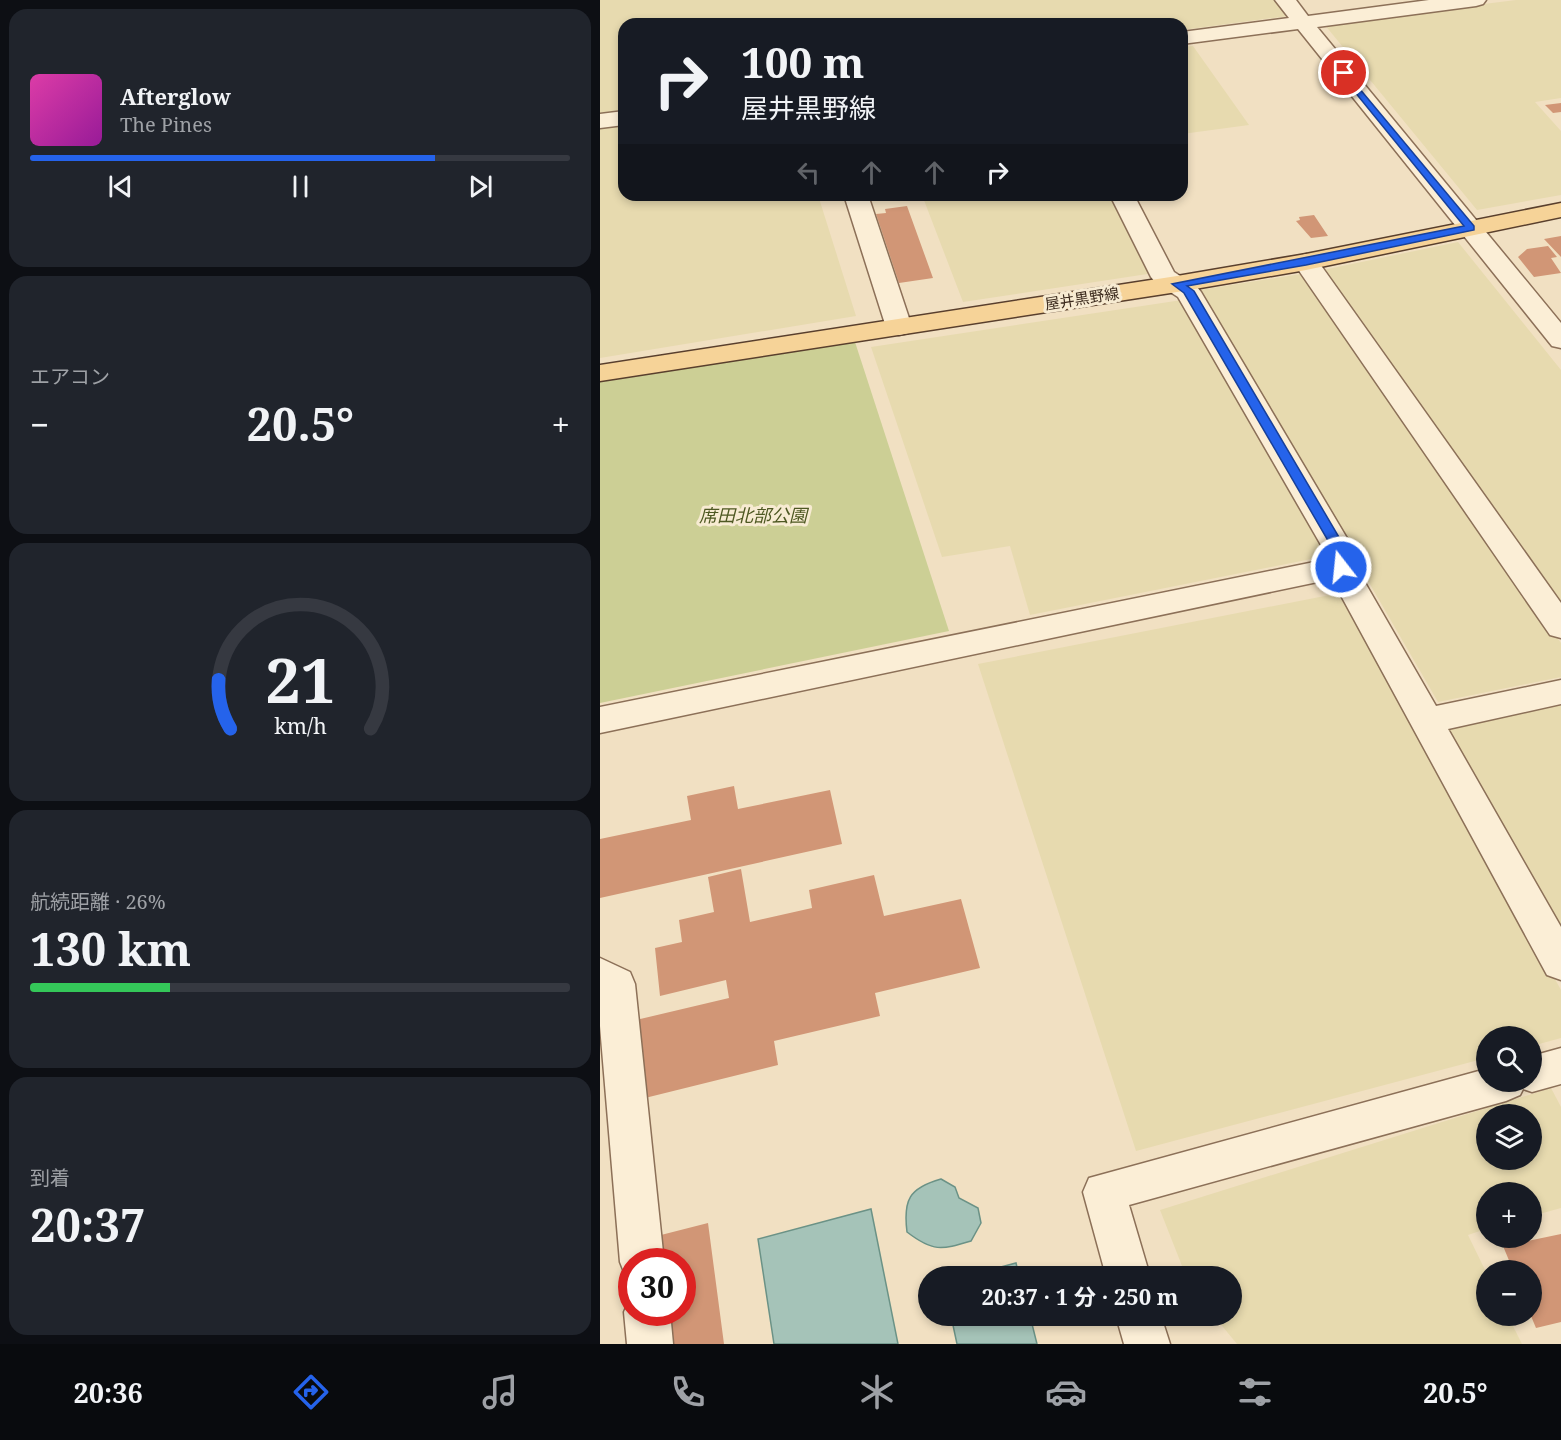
<!DOCTYPE html>
<html lang="ja">
<head>
<meta charset="utf-8">
<style>
  body { margin:0; font-family:"Noto Serif","Noto Sans JP",serif; background:#20242c; color:#f1f3f6; height:100vh; display:flex; flex-direction:column; font-size:22px; white-space:nowrap }
  * { box-sizing:border-box; margin:0 }
  p { font-size:20px; color:#9ea1a6 }
  .icon { flex:none; width:33px; height:33px; fill:none; stroke:currentColor; stroke-width:2; stroke-linecap:round; stroke-linejoin:round }
  .map { position:relative; flex:1; overflow:hidden }
  .details { display:flex; flex-direction:column; gap:9px; padding:9px; background:#0d0f14; width:600px }
  .details>* { flex:none }
  .hud { position:absolute; left:18px; top:18px; width:570px; height:183px; border-radius:18px; box-shadow:0 3px 9px #0003; background:#171b24; color:#f1f3f6; overflow:hidden }
  .fabs { position:absolute; left:876px; top:1026px; display:grid; gap:12px }
  .fabs a { display:grid; place-items:center; width:66px; height:66px; border-radius:50%; background:#171b24; box-shadow:0 3px 9px #0003; font-size:30px }
  .speed { position:absolute; left:18px; top:1248px; display:flex; gap:12px; font-size:30px; font-weight:700; text-align:center }
  .speed>* { display:grid; place-content:center; width:78px; height:78px; border-radius:50%; background:#171b24; box-shadow:0 3px 9px #0003; line-height:1 }
  .speed .limit { border:9px solid #d22; background:#fff; color:#111 }
  .pin { position:absolute; display:grid; place-items:center; width:51px; height:51px; color:#fff; margin:-26px; border:3px solid #fff; border-radius:50%; box-shadow:0 2px 6px #0007 }
  .me { position:absolute; width:66px; margin:-33px; rotate:344deg; stroke-linejoin:round; filter:drop-shadow(0 0 4px #0008) }
  .turn { display:flex; align-items:center; gap:21px; height:126px; padding:0 24px; font-size:27px }
  .turn .icon { width:78px; height:78px; stroke-width:2.5 }
  .turn b { display:block; font-size:42px; line-height:51px }
  .lanes { display:flex; align-items:center; height:57px; padding:0 24px; background:#0003; justify-content:center; gap:30px; direction:ltr }
  .lanes .off { opacity:.35 }
  .big { font-size:45px; font-weight:700; line-height:1.1 }
  .details .tile { flex:1; display:flex; flex-direction:column; justify-content:center; gap:9px; min-width:0; padding:0 21px; border-radius:18px; background:#20242c }
  .details .dial { align-items:center; gap:0 }
  .dial svg { height:156px; overflow:visible; fill:none; stroke:#363941; stroke-width:7; stroke-linecap:round; text-anchor:middle }
  .dial text { fill:#f1f3f6; stroke:none }
  .song { display:flex; align-items:center; gap:18px }
  .cover { width:72px; height:72px; border-radius:9px; background:linear-gradient(135deg,hsl(320 70% 55%),hsl(300 70% 35%)) }
  .played { height:6px; border-radius:3px; background:linear-gradient(90deg,#2563eb 75%,#363941 75%) }
  .keys { display:flex; justify-content:space-around; direction:ltr }
  .heat { display:flex; justify-content:space-between; align-items:center; font-size:33px; direction:ltr }
  .charge { height:9px; border-radius:4px; background:linear-gradient(90deg,#34c759 26%,#363941 0) }
  .trip { position:absolute; left:318px; top:1266px; width:324px; height:60px; border-radius:30px; background:#171b24; box-shadow:0 3px 9px #0003; font-weight:700; line-height:60px; text-align:center }
  .dock { display:flex; height:96px; justify-content:space-around; align-items:center; background:#090b0e; color:#9ea1a6 }
  .dock .icon { width:42px; height:42px }
  .dock .active { color:#2563eb }
  .dock b { font-size:27px; color:#f1f3f6 }
  main { display:flex; flex:1; min-height:0 }
  .map>svg:first-child { display:block }
  .farmland { fill:#e7daaf; fill-rule:evenodd }
  .green { fill:#cccf95 }
  .water { fill:#a5c3b8; stroke:#6b9286; stroke-width:1.5 }
  .building { fill:#d19676 }
  .lines { fill:none; stroke-linecap:round; stroke-linejoin:round }
  .minor-casing { stroke:#8c7058; stroke-width:3 }
  .major-casing { stroke:#593f2d; stroke-width:3 }
  .minor { fill:#fbeed6; fill-rule:evenodd }
  .major { fill:#f6d398; fill-rule:evenodd }
  .route { fill:#2563eb; stroke:#184099; stroke-width:1.5 }
  .labels { text-anchor:middle; stroke-width:6; stroke-linejoin:round; paint-order:stroke }
  .far-street-label { font-size:15px; fill:#3b2a1d; stroke:#f7ebd2 }
  .park-label { font-size:18px; font-style:italic; fill:#4e5822; stroke:#f7ebd2 }
</style>
</head>
<body>
<main>
<section class="details">
<div class="tile">
<div class="song"><i class="cover"></i><div><b>Afterglow</b><p>The Pines</p></div></div>
<div class="played"></div>
<div class="keys"><svg class="icon" aria-label="previous" viewBox="0 0 24 24"><path d="M18 5L8 12l10 7zM5 5v14"/></svg><svg class="icon" aria-label="pause" viewBox="0 0 24 24"><path d="M8 5v14M16 5v14"/></svg><svg class="icon" aria-label="next" viewBox="0 0 24 24"><path d="M6 5l10 7-10 7zM19 5v14"/></svg></div>
</div>
<div class="tile"><p>エアコン</p>
<div class="heat"><a>−</a><b class="big">20.5°</b><a>+</a></div>
</div>
<div class="tile dial"><svg viewBox="0 0 100 80">
<path d="M14 69A42 42 0 1 1 86 69"/>
<path d="M14 69A42 42 0 0 1 8 44" stroke="#2563eb"/>
<text x="50" y="56" font-size="32" font-weight="700">21</text>
<text x="50" y="72" font-size="11">km/h</text>
</svg></div>
<div class="tile"><p>航続距離 · 26%</p><b class="big">130 km</b><div class="charge"></div></div>
<div class="tile"><p>到着</p><b class="big">20:37</b></div>
</section>
<div class="map">
<svg width="961" height="1344" viewBox="0 0 961 1344">
  <rect width="100%" height="100%" fill="#f1e0c2"/>
  <path class="farmland" d="M0 0H675L688 16 582 30V24H24V109L0 113Z
    M916 0H961V98L935 102 961 131V195L877 210 724 24Z
    M593 46 649 125 582 134V47Z
    M24 125V195H218L256 316 0 358V128Z
    M322 195H514L554 273 363 302Z
    M858 242 961 370V613L718 271Z
    M707 273 961 643V677L838 702 600 290Z
    M582 300 727 548 721 557 430 615 410 546 342 557 271 347Z
    M740 593 961 990V1038L932 1046V1036H886V1058L536 1151 378 664Z
    M961 703V933L843 728Z
    M951 1088 961 1107V1208L932 1216V1192H886V1229L868 1235 886 1272V1316H908L922 1344H637L614 1316H632V1276H586L560 1210ZM886 1114H932V1160H886Z"/>
  <path class="green" d="M255 342 349 631 0 703V382Z"/>
  <path class="water" d="M341 1179 355 1187 359 1198 378 1208 381 1223 371 1241C341 1250 333 1252 307 1232 303 1200 309 1188 341 1179Z
    M271 1209 298 1344H174L158 1239Z
    M416 1263 419 1276H367Z
    M351 1316H430L437 1344H357Z"/>
  <path class="building" d="M961 103V112L953 113 945 105Z
    M307 206 333 278 299 283 276 214 286 213 285 209Z
    M714 215 728 236 711 238 696 221 700 220 699 217Z
    M961 236V257L944 239Z
    M948 246 957 257 951 258 961 273 934 277 918 257 927 249Z
    M134 786 138 809 230 790 242 844 0 898V839L91 820 87 796Z
    M141 869 150 922 212 908 209 890 274 875 284 916 361 899 380 968 275 993 280 1016 174 1041 178 1065 45 1098 36 1020 129 998 126 980 60 996 55 948 82 942 79 920 114 912 108 877Z
    M108 1223 124 1344H73L69 1312H82V1262H64L61 1235Z
    M961 1234V1322L936 1328 931 1316 932 1270H913L903 1246Z"/>
  <g class="lines">
    <g class="minor-casing">
      <path id="minor" d="M675 0H696L708 16 829 0H886L883 4 876 6 717 27 961 323V348L952 346 698 29 582 44V32L689 18Z
        M24 111V125L0 128V114Z
        M244 195H268L312 327 308 333 299 335 290 333 286 327Z
        M510 195H534L574 272 597 287 601 292 751 545 756 567 836 706 961 680V704L848 729 961 927V980L947 975 732 579 0 733V707L724 560 721 545 578 297 555 282 551 277Z
        M706 254 715 257 961 603V638L950 635 693 262 697 257Z
        M0 958 30 972 35 984 64 1262H32V1280L26 1277 20 1262 0 1026Z
        M961 1048V1084L932 1092 923 1089 920 1095 906 1101 529 1205 550 1276H506L483 1192 489 1178 886 1069V1082H932V1056Z
        M31 1296 32 1312H70L73 1344H27L24 1312Z
        M516 1316H561L570 1344H524Z"/>
    </g>
    <g class="major-casing">
      <path id="major" d="M961 203V217L706 270 577 292 0 381V365L577 276 706 254Z"/>
    </g>
    <use href="#minor" class="minor"/>
    <use href="#major" class="major"/>
  </g>
  <path class="route" d="M744 70 874 226V230L706 265 587 286 594 291 743 544 747 567 741 572 735 567 730 544 584 293 572 284 864 226 741 75V71Z"/>
  <g class="labels">
    <g class="far-street-label">
      <text transform="translate(482 299) rotate(-9)" y="5">屋井黒野線</text>
    </g>
    <g class="park-label">
      <text x="153" y="522">席田北部公園</text>
    </g>
  </g>
</svg>
<div class="fabs">
<a><svg class="icon" aria-label="search" viewBox="0 0 24 24"><circle cx="10" cy="10" r="6"/><path d="M15 15l6 6"/></svg></a>
<a><svg class="icon" aria-label="layers" viewBox="0 0 24 24"><path d="M12 4l9 5-9 5-9-5zM3 14l9 5 9-5"/></svg></a>
<a>+</a>
<a>−</a>
</div>
<div class="speed"><div class="limit">30</div></div>
<div class="pin" style="left:744px;top:73px;background:#d93025"><svg class="icon" aria-label="arrive" viewBox="0 0 24 24"><path d="M6 21V4h12l-3 4 3 4H6"/></svg></div>
<svg class="me" style="left:741px;top:567px" viewBox="-20 -20 40 40"><circle r="17" fill="#2563eb" stroke="#fff" stroke-width="3"/><path d="M0-11L8 9 0 5-8 9z" fill="#fff"/></svg>
<div class="trip">20:37 · 1 分 · 250 m</div>
<div class="hud">
<div class="turn"><svg class="icon" aria-label="right" viewBox="0 0 24 24"><path d="M7 20v-9h11M14 6l5 5-5 5"/></svg><div><b>100 m</b>屋井黒野線</div></div>
<div class="lanes"><svg class="icon off" aria-label="left" viewBox="0 0 24 24"><path d="M17 20v-9H6M10 6l-5 5 5 5"/></svg><svg class="icon off" aria-label="ahead" viewBox="0 0 24 24"><path d="M12 20V5M6 11l6-6 6 6"/></svg><svg class="icon off" aria-label="ahead" viewBox="0 0 24 24"><path d="M12 20V5M6 11l6-6 6 6"/></svg><svg class="icon" aria-label="right" viewBox="0 0 24 24"><path d="M7 20v-9h11M14 6l5 5-5 5"/></svg></div>
</div>
</div>
</main>
<nav class="dock">
<b>20:36</b>
<svg class="icon active" aria-label="directions" viewBox="0 0 24 24"><path d="M12 3l9 9-9 9-9-9zM9 14v-3h6M13 9l2 2-2 2"/></svg>
<svg class="icon" aria-label="music" viewBox="0 0 24 24"><path d="M9 18V5l10-2v13"/><circle cx="6" cy="18" r="3"/><circle cx="16" cy="16" r="3"/></svg>
<svg class="icon" aria-label="phone" viewBox="0 0 24 24"><path d="M5 4h4l2 5-3 2q2 4 5 5l2-3 5 2v4C11 20 4 13 5 4z"/></svg>
<svg class="icon" aria-label="climate" viewBox="0 0 24 24"><path d="M12 3v18M4 7l16 10M4 17L20 7"/></svg>
<svg class="icon" aria-label="car" viewBox="0 0 24 24"><path d="M5 17H2v-5l4-1 3-4h7l3 4 3 1v5h-3M9 17h6M6 11h13"/><circle cx="7" cy="17" r="2"/><circle cx="17" cy="17" r="2"/></svg>
<svg class="icon" aria-label="filters" viewBox="0 0 24 24"><path d="M4 7h16M4 17h16"/><circle cx="9" cy="7" r="2"/><circle cx="15" cy="17" r="2"/></svg>
<b>20.5°</b>
</nav>
</body>
</html>
